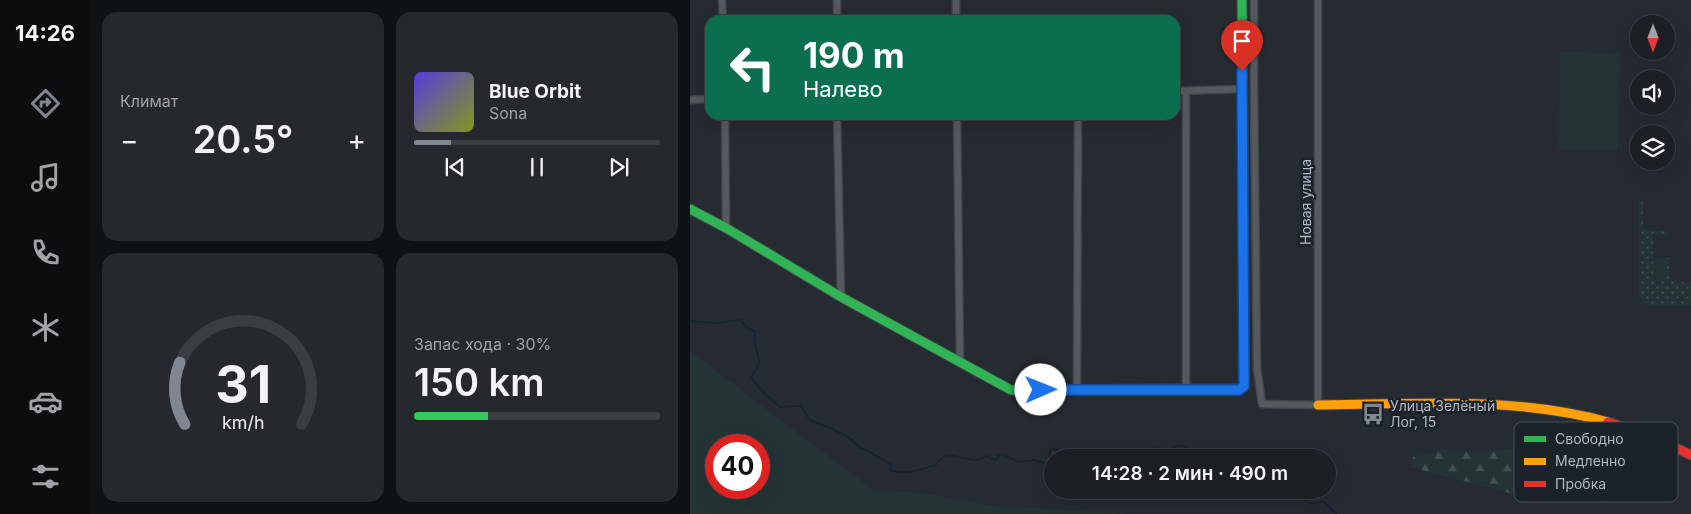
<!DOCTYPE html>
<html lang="ru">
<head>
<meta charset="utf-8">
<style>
  body { margin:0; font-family:Inter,sans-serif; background:#25282d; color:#f1f3f6; height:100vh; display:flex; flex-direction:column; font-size:19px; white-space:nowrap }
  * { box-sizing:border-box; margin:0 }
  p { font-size:16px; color:#a0a3a7 }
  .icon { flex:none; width:28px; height:28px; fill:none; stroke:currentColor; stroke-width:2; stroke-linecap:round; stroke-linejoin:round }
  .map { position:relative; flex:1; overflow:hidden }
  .drawer { display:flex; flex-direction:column; gap:12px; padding:12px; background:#0f1214; width:600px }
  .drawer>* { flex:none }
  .hud { position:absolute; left:15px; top:15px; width:475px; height:105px; border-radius:15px; box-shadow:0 5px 20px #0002,0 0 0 1px #3a3e42; background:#0b6e4f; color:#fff; overflow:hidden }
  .needle { width:32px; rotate:180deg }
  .controls { position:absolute; left:940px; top:15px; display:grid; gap:10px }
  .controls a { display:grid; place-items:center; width:45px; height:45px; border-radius:50%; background:#1c2025; box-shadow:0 5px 20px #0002,0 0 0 1px #3a3e42; font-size:25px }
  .speed { position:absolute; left:15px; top:434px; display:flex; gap:10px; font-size:25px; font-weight:700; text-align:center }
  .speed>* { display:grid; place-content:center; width:65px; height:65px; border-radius:50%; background:#1c2025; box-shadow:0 5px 20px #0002,0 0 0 1px #3a3e42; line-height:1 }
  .speed .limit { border:8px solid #d22; background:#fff; color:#111 }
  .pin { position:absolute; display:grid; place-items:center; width:42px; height:42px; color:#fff; margin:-51px -21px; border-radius:50% 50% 50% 0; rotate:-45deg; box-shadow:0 0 5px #0007 }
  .pin .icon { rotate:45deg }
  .me { position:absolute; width:55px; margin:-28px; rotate:89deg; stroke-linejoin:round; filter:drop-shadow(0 0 4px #0008) }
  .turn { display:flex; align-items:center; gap:18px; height:105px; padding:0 15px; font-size:22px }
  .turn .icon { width:65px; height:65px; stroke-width:2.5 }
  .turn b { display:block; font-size:35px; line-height:42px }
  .big { font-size:38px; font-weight:600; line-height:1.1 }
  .drawer .tile { flex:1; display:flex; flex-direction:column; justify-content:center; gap:8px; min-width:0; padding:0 18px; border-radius:15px; background:#25282d }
  .drawer .dial { align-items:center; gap:0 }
  .dial svg { height:130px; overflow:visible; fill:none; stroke:#3a3e42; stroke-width:7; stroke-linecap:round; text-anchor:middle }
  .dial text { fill:#f1f3f6; stroke:none }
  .song { display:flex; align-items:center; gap:15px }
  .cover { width:60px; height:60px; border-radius:8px; background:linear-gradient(135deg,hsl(250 70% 55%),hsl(70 70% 35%)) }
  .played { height:5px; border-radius:2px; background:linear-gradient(90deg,#808790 15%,#3a3e42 15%) }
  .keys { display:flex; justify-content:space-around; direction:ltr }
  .heat { display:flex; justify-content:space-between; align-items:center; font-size:28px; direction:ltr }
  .charge { height:8px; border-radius:4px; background:linear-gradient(90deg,#34c759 30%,#3a3e42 0) }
  .drawer .tiles { flex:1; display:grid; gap:12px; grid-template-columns:repeat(2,1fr) }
  .trip { position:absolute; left:354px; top:449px; width:292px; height:50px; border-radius:25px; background:#1c2025; box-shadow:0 5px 20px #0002,0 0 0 1px #3a3e42; font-weight:600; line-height:50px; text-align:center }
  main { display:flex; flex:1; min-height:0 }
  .menu { display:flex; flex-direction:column; width:90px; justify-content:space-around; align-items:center; background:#0b0d0f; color:#a0a3a7 }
  .menu .icon { width:35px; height:35px }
  .menu .active { color:#808790 }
  .menu b { font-size:22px; color:#f1f3f6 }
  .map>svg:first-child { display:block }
  .grass { fill:url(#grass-dots) }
  .forest { fill:url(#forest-firs) }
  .green { fill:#243435; fill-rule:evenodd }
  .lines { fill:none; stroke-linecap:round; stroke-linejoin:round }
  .stream { stroke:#182431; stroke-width:2 }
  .street-casing { stroke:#41464b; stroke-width:9 }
  .fast-casing { stroke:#41464b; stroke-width:11 }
  .slow-casing { stroke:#41464b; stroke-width:11 }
  .jam-casing { stroke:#41464b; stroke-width:11 }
  .street { stroke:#565a5f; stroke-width:6 }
  .fast { stroke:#30b455; stroke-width:9 }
  .slow { stroke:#ff9f0a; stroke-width:9 }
  .jam { stroke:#e5322d; stroke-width:9 }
  .route-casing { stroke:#114b97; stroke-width:12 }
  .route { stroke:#1a73e8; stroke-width:9 }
  .labels { text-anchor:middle; stroke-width:5; stroke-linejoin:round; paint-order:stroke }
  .street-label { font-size:14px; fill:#b0b8c3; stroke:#1b222a }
  .poi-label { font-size:14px; fill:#b0b8c3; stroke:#1b222a; text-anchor:start }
  .key { fill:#1b222a; stroke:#484f58; stroke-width:1 }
  .key-label { font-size:14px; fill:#b0b8c3 }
</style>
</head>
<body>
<main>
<nav class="menu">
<b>14:26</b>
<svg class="icon active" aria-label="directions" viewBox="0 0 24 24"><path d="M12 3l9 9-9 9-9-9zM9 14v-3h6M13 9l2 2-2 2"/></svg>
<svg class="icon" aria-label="music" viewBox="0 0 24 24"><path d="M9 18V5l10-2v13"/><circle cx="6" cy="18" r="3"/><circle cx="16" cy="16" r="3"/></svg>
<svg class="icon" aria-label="phone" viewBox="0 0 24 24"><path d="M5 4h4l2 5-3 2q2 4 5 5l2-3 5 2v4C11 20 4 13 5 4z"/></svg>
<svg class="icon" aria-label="climate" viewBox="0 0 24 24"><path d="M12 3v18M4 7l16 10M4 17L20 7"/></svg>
<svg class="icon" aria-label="car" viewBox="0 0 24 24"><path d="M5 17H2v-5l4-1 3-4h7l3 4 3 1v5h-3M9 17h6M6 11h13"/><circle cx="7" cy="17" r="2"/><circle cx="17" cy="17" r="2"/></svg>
<svg class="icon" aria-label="filters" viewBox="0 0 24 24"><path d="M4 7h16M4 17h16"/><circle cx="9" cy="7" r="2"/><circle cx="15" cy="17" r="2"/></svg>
</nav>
<section class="drawer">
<div class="tiles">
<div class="tile"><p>Климат</p>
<div class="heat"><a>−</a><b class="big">20.5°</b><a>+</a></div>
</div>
<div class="tile">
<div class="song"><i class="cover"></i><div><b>Blue Orbit</b><p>Sona</p></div></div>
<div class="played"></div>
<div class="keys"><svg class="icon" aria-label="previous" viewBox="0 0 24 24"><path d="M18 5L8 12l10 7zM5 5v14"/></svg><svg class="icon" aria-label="pause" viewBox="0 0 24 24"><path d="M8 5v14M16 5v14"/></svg><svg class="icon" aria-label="next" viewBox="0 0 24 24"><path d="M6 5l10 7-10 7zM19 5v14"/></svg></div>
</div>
<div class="tile dial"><svg viewBox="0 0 100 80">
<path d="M14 69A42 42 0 1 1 86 69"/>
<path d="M14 69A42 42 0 0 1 11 31" stroke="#808790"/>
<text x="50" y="56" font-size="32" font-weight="700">31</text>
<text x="50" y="72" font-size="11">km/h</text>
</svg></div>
<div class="tile"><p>Запас хода · 30%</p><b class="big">150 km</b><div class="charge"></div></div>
</div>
</section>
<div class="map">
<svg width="1001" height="514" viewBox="0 0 1001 514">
  <defs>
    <pattern id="grass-dots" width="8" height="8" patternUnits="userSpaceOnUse" patternTransform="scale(1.25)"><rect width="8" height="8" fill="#243435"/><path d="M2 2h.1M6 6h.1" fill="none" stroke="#414f51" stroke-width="1.8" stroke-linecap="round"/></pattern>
    <pattern id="forest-firs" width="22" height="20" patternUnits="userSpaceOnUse" patternTransform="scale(1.25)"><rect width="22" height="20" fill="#243435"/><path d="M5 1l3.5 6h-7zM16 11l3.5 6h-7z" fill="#414f51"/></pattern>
  </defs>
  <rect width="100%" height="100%" fill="#262b31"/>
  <path class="grass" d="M949 200 953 203V227L960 231H976L980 235H963V280H977V258L980 257V277L982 281 1001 282V305L958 306 949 295Z"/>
  <path class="forest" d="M842 448 912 462 956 479 953 496 928 503 875 502 827 495 720 467 723 457 753 450 788 451Z"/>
  <path class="green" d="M870 52 930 53 928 150H869Z
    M963 257 977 258V280H963Z
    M0 351 183 490 234 493 299 505 438 514H0ZM26 445H69V488H26Z"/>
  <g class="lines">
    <path class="stream" d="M0 321 26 323 51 320 57 328 65 331C65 335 64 340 65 343 68 362 74 359 61 377L74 393 90 407 111 406 120 420 149 432 161 439 170 448 178 451 202 465 201 470C215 476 232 469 246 465L248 461 256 455 285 460 299 456 301 459 306 460 308 456 313 454 328 462 345 460 354 463 359 461 360 451 363 449H366L372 456 377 458
      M407 458 418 454 445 457 449 451 455 452 468 448 476 453C490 441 497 445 508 458
      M550 490H557
      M598 490 620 503 634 502 646 514"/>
    <g class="street-casing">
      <path id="street" d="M32 0 33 20
        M564 0V87L567 368 572 404 628 405V0
        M147 20V0
        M266 20V0
        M485 91 552 89
        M496 91V390
        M0 100 20 99
        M35 115 36 228
        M147 115 151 297
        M267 115 270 363
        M387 390 388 115"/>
    </g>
    <g class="fast-casing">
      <path id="fast" d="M552 0 554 319
        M0 209 36 228 151 297 321 390 474 389"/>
    </g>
    <g class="slow-casing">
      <path id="slow" d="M628 405C725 404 824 396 918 422"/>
    </g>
    <g class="jam-casing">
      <path id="jam" d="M474 389H551L554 385V319
        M918 422 964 438 1001 455"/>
    </g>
    <use href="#street" class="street"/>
    <use href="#fast" class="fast"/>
    <use href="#slow" class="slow"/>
    <use href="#jam" class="jam"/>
  </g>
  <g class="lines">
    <g class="route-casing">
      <path id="route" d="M351 390H549L554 386 552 71"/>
    </g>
    <use href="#route" class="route"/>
  </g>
  <defs>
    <g id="bus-bare" transform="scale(1.725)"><path d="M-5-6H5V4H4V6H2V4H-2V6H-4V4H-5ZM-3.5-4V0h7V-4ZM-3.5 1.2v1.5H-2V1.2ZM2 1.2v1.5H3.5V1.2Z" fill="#808790" stroke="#1b222a" stroke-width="2.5" paint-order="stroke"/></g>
  </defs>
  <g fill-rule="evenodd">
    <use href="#bus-bare" x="683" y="414"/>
  </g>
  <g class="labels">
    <g class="street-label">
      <text transform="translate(616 202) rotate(-90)" y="5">Новая улица</text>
    </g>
    <g class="poi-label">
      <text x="700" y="411">Улица Зелёный<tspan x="700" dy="16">Лог, 15</tspan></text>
    </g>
  </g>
  <rect x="824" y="422" width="164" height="80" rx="8" class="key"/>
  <rect x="834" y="436" width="22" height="6" fill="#30b455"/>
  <rect x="834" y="458" width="22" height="7" fill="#ff9f0a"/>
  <rect x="834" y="481" width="22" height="6" fill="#e5322d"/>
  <g class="key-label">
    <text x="865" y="444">Свободно</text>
    <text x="865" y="466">Медленно</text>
    <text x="865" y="489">Пробка</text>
  </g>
</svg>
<div class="controls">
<a><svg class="needle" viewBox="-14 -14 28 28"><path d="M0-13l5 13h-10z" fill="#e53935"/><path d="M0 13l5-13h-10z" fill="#a0a3a7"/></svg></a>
<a><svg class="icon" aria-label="sound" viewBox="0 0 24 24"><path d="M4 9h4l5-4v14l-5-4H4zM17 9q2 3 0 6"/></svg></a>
<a><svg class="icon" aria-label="layers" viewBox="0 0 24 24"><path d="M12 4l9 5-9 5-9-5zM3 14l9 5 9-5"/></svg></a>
</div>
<div class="speed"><div class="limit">40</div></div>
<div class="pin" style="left:552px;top:71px;background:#d93025"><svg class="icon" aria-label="arrive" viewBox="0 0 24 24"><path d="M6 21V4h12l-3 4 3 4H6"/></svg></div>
<svg class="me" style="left:351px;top:390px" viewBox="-20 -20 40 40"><circle r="19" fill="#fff"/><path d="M0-13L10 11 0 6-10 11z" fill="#1a73e8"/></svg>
<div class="trip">14:28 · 2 мин · 490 m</div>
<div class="hud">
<div class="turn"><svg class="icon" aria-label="left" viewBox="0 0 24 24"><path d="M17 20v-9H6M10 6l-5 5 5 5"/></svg><div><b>190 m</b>Налево</div></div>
</div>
</div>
</main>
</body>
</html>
